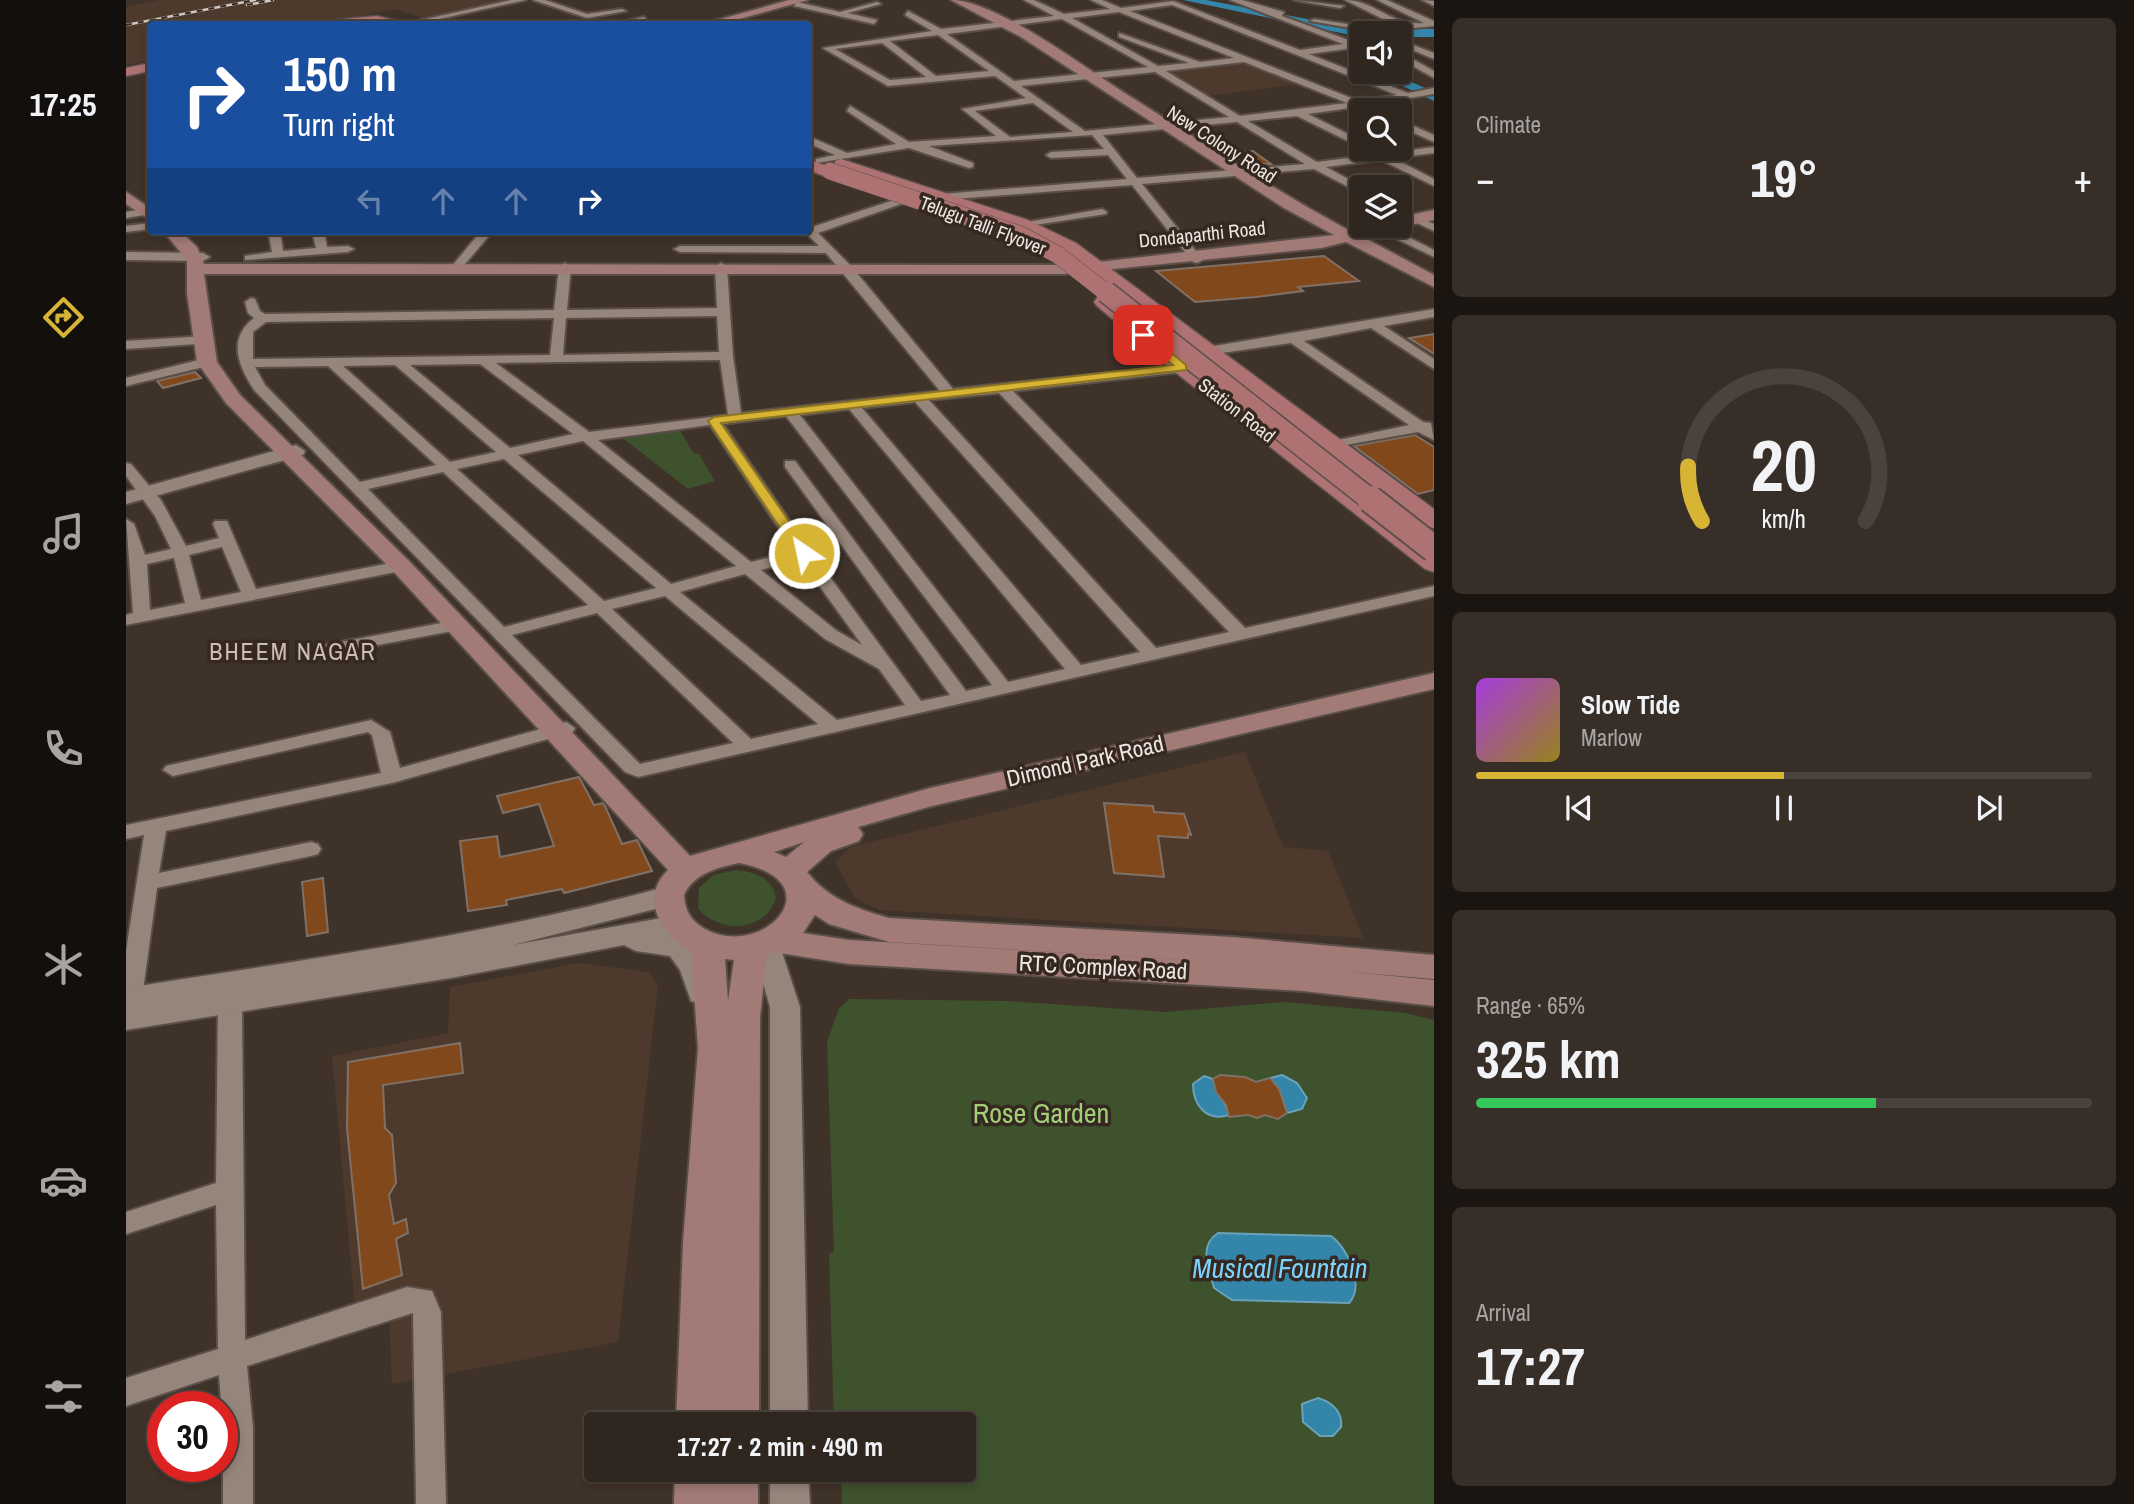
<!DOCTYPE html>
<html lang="en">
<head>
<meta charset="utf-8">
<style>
  body { margin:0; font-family:"Archivo Narrow",sans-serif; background:#372e28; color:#f1f3f6; height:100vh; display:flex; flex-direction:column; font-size:26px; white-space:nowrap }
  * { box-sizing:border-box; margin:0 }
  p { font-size:23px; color:#a7a5a4 }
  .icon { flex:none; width:38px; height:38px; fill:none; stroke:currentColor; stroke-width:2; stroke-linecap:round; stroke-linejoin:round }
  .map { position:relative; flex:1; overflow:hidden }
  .sheet { display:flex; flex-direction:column; gap:18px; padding:18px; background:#1a1511; width:700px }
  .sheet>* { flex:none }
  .top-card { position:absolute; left:21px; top:21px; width:665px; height:214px; border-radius:7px; box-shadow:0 4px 10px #0003,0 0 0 2px #4a433d; background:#1a4fa0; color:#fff; overflow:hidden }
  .controls { position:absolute; left:1223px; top:21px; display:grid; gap:14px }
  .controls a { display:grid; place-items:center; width:63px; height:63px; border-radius:7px; background:#2f261f; box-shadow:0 4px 10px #0003,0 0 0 2px #4a433d; font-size:35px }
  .speed { position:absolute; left:21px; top:1391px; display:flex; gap:14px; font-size:35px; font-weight:700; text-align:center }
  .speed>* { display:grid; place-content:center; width:91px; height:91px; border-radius:50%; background:#2f261f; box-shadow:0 4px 10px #0003,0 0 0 2px #4a433d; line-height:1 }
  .speed .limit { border:10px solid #d22; background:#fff; color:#111 }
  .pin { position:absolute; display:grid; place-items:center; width:60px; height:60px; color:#fff; margin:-30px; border-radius:14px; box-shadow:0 4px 10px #0006 }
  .me { position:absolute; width:77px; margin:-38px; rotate:326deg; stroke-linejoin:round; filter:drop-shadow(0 0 5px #0008) }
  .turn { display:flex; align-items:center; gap:24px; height:147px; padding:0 21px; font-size:32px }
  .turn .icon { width:91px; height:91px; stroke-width:2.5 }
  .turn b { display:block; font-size:49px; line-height:60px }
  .lanes { display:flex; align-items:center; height:66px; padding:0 21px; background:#0003; justify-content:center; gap:35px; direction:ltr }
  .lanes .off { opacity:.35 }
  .big { font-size:52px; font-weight:700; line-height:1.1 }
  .sheet .tile { flex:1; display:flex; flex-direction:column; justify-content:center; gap:10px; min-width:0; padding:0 24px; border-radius:10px; background:#372e28 }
  .sheet .dial { align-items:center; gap:0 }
  .dial svg { height:182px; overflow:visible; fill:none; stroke:#4a433d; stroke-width:7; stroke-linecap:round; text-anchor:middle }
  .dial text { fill:#f1f3f6; stroke:none }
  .song { display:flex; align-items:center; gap:21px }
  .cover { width:84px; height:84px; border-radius:10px; background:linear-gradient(135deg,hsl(280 70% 55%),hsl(50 70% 35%)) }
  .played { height:7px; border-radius:4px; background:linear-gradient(90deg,#d8b434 50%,#4a433d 50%) }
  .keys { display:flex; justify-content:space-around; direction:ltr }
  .heat { display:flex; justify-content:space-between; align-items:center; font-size:38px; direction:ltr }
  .charge { height:10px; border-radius:5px; background:linear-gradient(90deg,#34c759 65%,#4a433d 0) }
  .trip { position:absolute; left:458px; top:1412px; width:392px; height:70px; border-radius:7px; background:#2f261f; box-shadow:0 4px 10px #0003,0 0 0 2px #4a433d; font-weight:700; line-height:70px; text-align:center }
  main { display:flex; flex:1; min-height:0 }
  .menu { display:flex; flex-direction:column; width:126px; justify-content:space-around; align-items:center; background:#130f0c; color:#a7a5a4 }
  .menu .icon { width:49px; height:49px }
  .menu .selected { color:#d8b434 }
  .menu b { font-size:32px; color:#f1f3f6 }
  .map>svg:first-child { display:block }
  .built { fill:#4d3a2d }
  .green { fill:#3e522d }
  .water { fill:#3385a9; stroke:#6ba2ba; stroke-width:2 }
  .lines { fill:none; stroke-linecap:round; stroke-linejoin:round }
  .river { fill:#3385a9; fill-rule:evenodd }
  .building { fill:#80481b; stroke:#807167; stroke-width:2 }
  .minor-casing { stroke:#5a4f48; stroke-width:4 }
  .tertiary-casing { stroke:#5a4f48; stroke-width:4 }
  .secondary-casing { stroke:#5a4f48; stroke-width:4 }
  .primary-casing { stroke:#5a4f48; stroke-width:3 }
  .minor { fill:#95857b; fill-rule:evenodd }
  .tertiary { fill:#95857b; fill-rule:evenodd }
  .secondary { fill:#a27b77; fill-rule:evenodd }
  .primary { fill:#ae7273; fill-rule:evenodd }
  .rail-casing { stroke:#d2c9c3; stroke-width:2.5 }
  .rail { stroke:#352820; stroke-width:2; stroke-dasharray:6; stroke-linecap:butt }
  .primary-bridge-far2-casing { stroke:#5a4f48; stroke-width:18; stroke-linecap:butt }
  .primary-bridge-far1-casing { stroke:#5a4f48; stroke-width:24; stroke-linecap:butt }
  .primary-bridge-casing { stroke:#5a4f48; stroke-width:30; stroke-linecap:butt }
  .primary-bridge-far2 { stroke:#ae7273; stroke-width:17 }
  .primary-bridge-far1 { stroke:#ae7273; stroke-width:21 }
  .primary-bridge { stroke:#ae7273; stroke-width:26 }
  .route { fill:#d8b434; stroke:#8c7522; stroke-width:2 }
  .labels { text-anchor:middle; stroke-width:7; stroke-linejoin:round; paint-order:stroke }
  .far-street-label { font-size:19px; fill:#eee6e0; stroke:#352820 }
  .street-label { font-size:23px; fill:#eee6e0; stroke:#352820 }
  .neighbourhood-label { font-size:24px; letter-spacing:2px; fill:#cdbcb1; stroke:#352820 }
  .near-park-label { font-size:28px; fill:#a1cf77; stroke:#352820 }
  .near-water-label { font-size:28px; font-style:italic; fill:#7dd2fb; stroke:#352820 }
</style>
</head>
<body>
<main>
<nav class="menu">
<b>17:25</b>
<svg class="icon selected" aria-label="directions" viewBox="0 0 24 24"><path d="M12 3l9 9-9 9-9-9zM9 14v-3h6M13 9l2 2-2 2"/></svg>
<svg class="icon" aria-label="music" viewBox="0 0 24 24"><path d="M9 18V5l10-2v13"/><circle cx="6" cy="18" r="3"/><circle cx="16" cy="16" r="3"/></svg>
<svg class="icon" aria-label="phone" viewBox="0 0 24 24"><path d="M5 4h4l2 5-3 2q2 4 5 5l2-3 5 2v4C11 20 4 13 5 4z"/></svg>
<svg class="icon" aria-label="climate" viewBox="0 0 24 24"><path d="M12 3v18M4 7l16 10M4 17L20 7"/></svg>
<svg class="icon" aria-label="car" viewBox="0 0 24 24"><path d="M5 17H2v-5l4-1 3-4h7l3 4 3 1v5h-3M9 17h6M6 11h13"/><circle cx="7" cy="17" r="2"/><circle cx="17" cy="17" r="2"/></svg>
<svg class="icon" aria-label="filters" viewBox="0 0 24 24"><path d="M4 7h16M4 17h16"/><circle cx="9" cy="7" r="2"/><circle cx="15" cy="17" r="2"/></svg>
</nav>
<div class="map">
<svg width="1308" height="1504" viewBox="0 0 1308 1504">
  <rect width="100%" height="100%" fill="#3f3229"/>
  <path class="built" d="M33 0H386L297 18 269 9 194 24H24V60L0 65V7Z
    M1118 62 1172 84 1083 96 1039 70Z
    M1119 752 1157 847 1202 851 1237 938 753 910 729 898 709 862 724 847Z
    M453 963 522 972 532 986 492 1342 266 1384 263 1313 230 1319 206 1056 322 1033 324 987Z"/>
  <path class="green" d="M552 427 568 454H573L589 481 562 489 494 436Z
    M610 870C629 872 645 877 650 897 641 933 592 934 572 908L573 888 587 875Z
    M723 999 881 1001 1041 1012 1158 1002 1279 1013 1308 1020V1504H716L715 1470H838V1424H708L703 1253 708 1252 701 1041 713 1009Z"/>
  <path class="water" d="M1156 1075 1171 1083 1181 1098 1176 1109 1161 1113 1153 1089 1144 1078Z
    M1078 1076 1087 1079C1090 1093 1100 1101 1103 1115 1080 1122 1067 1105 1067 1084Z
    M1092 1233 1205 1236C1222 1248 1239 1286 1223 1303L1106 1300 1088 1288C1083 1267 1072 1246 1092 1233Z
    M1192 1398C1206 1402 1217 1412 1215 1427L1207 1436H1194L1177 1422 1176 1404Z"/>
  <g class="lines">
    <path class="river" d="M1057 0H1080L1234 29H1308V37H1274V33H1236L1234 37Z
      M1247 72H1263L1308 92V101Z"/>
  </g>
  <path class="building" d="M1127 151 1145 164H1120L1105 153Z
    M1198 256 1233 281 1172 287 1177 291 1130 297 1069 302 1030 271Z
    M1308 334V354L1283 338Z
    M69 372 75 378 37 388 31 381Z
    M1289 435 1308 447V490L1292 494 1228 446Z
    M453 777 468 805 477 803 479 806 496 844 511 840 526 871 438 893 436 889 380 900 381 905 342 911 334 841 371 836 374 857 428 846 413 804 377 813 371 796Z
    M978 803 1027 806 1028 812 1058 814 1065 835 1062 834V838L1032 836 1038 877 988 873Z
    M197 878 202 932 181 936 176 882Z
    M334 1043 337 1073 257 1085 259 1128 266 1135 270 1183 263 1195 268 1224 280 1219 282 1233 270 1239 276 1275 237 1289 221 1128 222 1062Z
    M1094 1075 1119 1077 1130 1082 1144 1078 1153 1089 1161 1113 1152 1119 1139 1115 1131 1118 1122 1115 1103 1117 1100 1105 1090 1092 1087 1079Z"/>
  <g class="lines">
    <g class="minor-casing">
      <path id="minor" d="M385 0H400L295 23 291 21Z
        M407 0H419L461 14 496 9 500 11 461 18Z
        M898 0H908L938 14 984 9 965 0H976L995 8 1047 1 1174 50 1217 44 1104 0H1116L1158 12 1156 16 1231 43 1228 48 1183 54 1282 93 1308 88V94L1242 105 1250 110 1231 107 1182 114 1236 141V148L1171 116 1122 121 1191 162 1308 147V153L1267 158 1308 179V186L1255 160 1200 167 1237 187 1236 194 1188 169 1016 184 1077 260 1071 263 1067 262 1006 185 816 200 811 197 816 194 1001 179 982 155 925 158 920 155 925 152 978 149 966 135 803 146 847 163V167L843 168 783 148 690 163V159L709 155 682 143V136L721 153 770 144 721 111 724 106 783 142 870 136 836 109 900 98 869 76 762 86 697 48 806 31 779 15 782 11 815 29 928 16ZM1046 5 1271 95 1233 101 1004 11ZM993 12 1108 58 1074 62 993 33V37L1063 63 1032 66 946 18ZM936 19 1022 67 888 81 821 34ZM812 35 863 71 810 76 764 41ZM756 43 800 77 764 80 709 49ZM1118 62 1221 103 1114 116 1040 71ZM1029 72 1103 117 959 131 895 86ZM907 103 947 132 884 137 849 111ZM1111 122 1179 164 1011 178 977 135Z
        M1168 0 1218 6 1214 8Z
        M1219 0C1249 0 1264 26 1298 23L1251 0H1261L1308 21V26L1248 32 1184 21 1188 19 1248 28 1269 25Z
        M1296 0 1308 1V6Z
        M671 2 714 12 751 2 755 4 722 13 751 20 748 24 668 6Z
        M518 17 521 21 487 24Z
        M597 22H603L604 24H593Z
        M1274 40 1308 53V59L1274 45Z
        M1274 52 1308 71V78L1274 59Z
        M1274 120 1308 135V142L1274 127Z
        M777 197 781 198V202L692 233 725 266 827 389 1061 365V371L1056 372 887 391 1119 628 1308 586V596L512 777 499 772 128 390C112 365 101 339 128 318L122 313 119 302 125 298 129 299 134 311 139 314 428 310 433 267 439 263 445 267 441 310 591 308 589 267 595 263 601 267 607 356 615 413 814 391 700 253 554 252 548 249 554 246H693L678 231H682V226L686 227ZM591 316 593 352 437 355 440 318ZM428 318 424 355 127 359V332L140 322ZM594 360 602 415 463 432 370 363ZM354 364 447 434 384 448 284 365ZM269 365 370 452 324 462 217 366ZM202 366 310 465 234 482 139 385 129 367ZM873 393 1103 632 1030 648 803 400ZM789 402 1014 652 955 665 736 408ZM723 409 939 669 882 682 674 415ZM660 416 866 685 840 691 669 461H659V467L824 695 795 701 684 550 597 424ZM584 425 668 551 625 562 472 440ZM457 441 610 566 545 584 392 455ZM378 459 530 588 478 601 331 469ZM317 472 462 605 378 627 242 489ZM674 559 736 645 711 631 635 570ZM619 574 699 639 753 669 779 705 711 720 554 592ZM539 596 692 724 625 739 486 609ZM471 613 607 743 514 764 386 635Z
        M24 208V214L0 218V212Z
        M1274 208 1308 224V231L1274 215Z
        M976 209 981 212 980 214 896 227 890 224Z
        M24 223V229L0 232V226Z
        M1252 226H1260L1308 250V257L1252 230Z
        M142 231H154L157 251 190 248 186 231H198L201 247 222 246 228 249 222 252 119 260V256L146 252Z
        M355 231H367L334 270H326V266Z
        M1308 309V317L1258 326 1308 359V369L1245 328 1178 341 1297 422 1305 423 1308 440 1292 432 1203 448V442L1283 425 1165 343 1082 355 1075 351 1082 347Z
        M80 336 85 337V343L0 349V341Z
        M81 358 86 359V365L0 386V378Z
        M0 463 5 464 35 500 60 546 93 538 87 524 89 521H101L130 589 275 561 283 566 275 571 0 625V615L7 613 0 519 8 524 19 555 45 549 29 516 0 476ZM96 547 115 592 75 600 63 555ZM48 558 59 603 24 610 21 564Z
        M331 620 337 621 340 625 337 629 199 655 190 650 199 645Z
        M245 720 264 732 274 768 440 722 449 728 447 732 266 783 40 831 33 873 185 842 192 844 195 849 192 854 185 856 31 888 16 998 12 1004 0 1005V951L18 835 0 839V825L255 773 246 735 242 732 47 776 37 770 40 766Z
        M104 994 112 997 116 1003 119 1340 281 1287 306 1291 315 1312 320 1504H290L287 1313 121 1366 127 1428V1504H97V1428L93 1375 0 1406V1378L92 1349 90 1205 0 1234V1212L90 1183 92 1003 96 997Z"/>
    </g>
    <g class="tertiary-casing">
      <path id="tertiary" d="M0 252 77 253 84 257 77 261 0 260Z
        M170 445 179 451 177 455 0 504V492Z
        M543 886 553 889 557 896 553 903 387 945 552 915 562 918 566 925 562 932 547 936C575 940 583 969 590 993L585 1001 575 1004 565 1001 554 970 544 956 510 951 498 945 325 978 0 1030V988C183 959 364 935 543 886Z
        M639 933 649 936 653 943 674 1007 682 1424H644V1007L625 943 629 936Z
        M644 1470H682L684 1504H644Z"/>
    </g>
    <g class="secondary-casing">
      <path id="secondary" d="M663 0H682L595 24H577Z
        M825 0C869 0 958 67 997 92 1072 139 1146 189 1224 231L1244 226H1274V217L1308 210V220L1274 227 1270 226 1268 229 1237 237 1308 275V287L1220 242 1195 248 967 271 964 267 967 263 973 262 1208 235 1158 208 895 37Z
        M0 192 24 208V220L0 204Z
        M37 231H54L71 247 78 264 945 265 948 269 945 273 939 274H78L91 362 114 395 283 561 564 856 804 788 1308 673V689L806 806 732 827 737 834 733 841 705 851 681 872C702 899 731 909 763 918L1106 937 1308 955V979L1215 971 1308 980V1006L1177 991 723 964 647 952 641 953 634 1017 633 1424H550L557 1243 572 1048 565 951C535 934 513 899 542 870L267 571 100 403 71 362 61 293V260ZM678 842 660 857 648 852ZM613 863C710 881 638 961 579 929 565 921 559 911 558 895 567 874 592 867 613 863ZM689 915 703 924 763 942 1160 966 723 940 677 933ZM599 959 608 960 602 1001Z
        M549 1470H632V1504H548Z"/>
    </g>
    <g class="primary-casing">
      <path id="primary" d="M251 16 284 24H201L207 20Z
        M24 63V71L0 76V68Z
        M682 159 740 181 742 184 734 189 682 170Z
        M715 159 902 220 950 243 1308 509V528L1299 526 938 251 890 228 709 167V161Z
        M978 296 985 298 1063 364 1308 552V572L1299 569 1049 372 971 306 968 302 971 298Z"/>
    </g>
    <use href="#minor" class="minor"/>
    <use href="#tertiary" class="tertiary"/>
    <use href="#secondary" class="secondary"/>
    <use href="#primary" class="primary"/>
    <g class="rail-casing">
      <path id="rail" d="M121 5 147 0
        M0 25 129 0"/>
    </g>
    <use href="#rail" class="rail"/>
    <g class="primary-bridge-far2-casing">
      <path id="primary-bridge-far2" d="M704 171 895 235 932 255 982 294"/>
    </g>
    <g class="primary-bridge-far1-casing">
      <path id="primary-bridge-far1" d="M980 292 1246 501"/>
    </g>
    <g class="primary-bridge-casing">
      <path id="primary-bridge" d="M1244 499 1308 549"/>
    </g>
    <use href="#primary-bridge-far2" class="primary-bridge-far2"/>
    <use href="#primary-bridge-far1" class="primary-bridge-far1"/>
    <use href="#primary-bridge" class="primary-bridge"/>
  </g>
  <path class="route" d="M1014 333H1021L1060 365V370L595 423 685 553 678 557 673 556 582 421 588 417 1047 365 1014 338Z"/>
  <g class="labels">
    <g class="far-street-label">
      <text transform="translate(1096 144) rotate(33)" y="7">New Colony Road</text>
      <text transform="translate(857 225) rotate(21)" y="7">Telugu Talli Flyover</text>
      <text transform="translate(1076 234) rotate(-6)" y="7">Dondaparthi Road</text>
      <text transform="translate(1111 410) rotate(38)" y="7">Station Road</text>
    </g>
    <g class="street-label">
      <text transform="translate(959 761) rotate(-13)" y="8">Dimond Park Road</text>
      <text transform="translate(977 967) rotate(3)" y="8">RTC Complex Road</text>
    </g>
    <g class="neighbourhood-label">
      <text x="167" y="660">BHEEM NAGAR</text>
    </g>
    <g class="near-park-label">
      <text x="915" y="1123">Rose Garden</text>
    </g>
    <g class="near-water-label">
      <text x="1154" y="1278">Musical Fountain</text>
    </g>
  </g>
</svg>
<div class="controls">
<a><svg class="icon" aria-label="sound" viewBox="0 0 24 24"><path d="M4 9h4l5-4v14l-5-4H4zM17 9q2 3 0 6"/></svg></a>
<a><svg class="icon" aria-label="search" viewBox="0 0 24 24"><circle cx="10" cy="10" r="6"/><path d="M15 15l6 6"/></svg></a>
<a><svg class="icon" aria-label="layers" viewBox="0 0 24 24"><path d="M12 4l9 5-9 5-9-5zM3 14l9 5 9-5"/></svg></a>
</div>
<div class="speed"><div class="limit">30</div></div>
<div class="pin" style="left:1017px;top:335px;background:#d93025"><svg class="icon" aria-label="arrive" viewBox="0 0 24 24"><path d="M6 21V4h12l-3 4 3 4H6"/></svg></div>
<svg class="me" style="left:678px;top:553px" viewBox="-20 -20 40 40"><circle r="17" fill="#d8b434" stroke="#fff" stroke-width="3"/><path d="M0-11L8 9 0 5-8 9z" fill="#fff"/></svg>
<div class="trip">17:27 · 2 min · 490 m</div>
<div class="top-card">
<div class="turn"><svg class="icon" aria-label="right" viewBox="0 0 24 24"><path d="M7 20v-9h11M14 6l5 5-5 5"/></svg><div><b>150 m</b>Turn right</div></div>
<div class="lanes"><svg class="icon off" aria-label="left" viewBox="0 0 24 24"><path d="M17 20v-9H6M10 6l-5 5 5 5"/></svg><svg class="icon off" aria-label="ahead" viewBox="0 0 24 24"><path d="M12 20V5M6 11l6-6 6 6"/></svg><svg class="icon off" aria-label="ahead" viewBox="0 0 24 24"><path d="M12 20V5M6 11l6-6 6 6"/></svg><svg class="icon" aria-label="right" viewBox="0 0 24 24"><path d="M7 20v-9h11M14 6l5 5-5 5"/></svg></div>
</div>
</div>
<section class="sheet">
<div class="tile"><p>Climate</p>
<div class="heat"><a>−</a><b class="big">19°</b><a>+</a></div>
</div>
<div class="tile dial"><svg viewBox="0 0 100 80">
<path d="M14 69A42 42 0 1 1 86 69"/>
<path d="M14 69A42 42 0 0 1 8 45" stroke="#d8b434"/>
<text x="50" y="56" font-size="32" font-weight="700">20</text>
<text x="50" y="72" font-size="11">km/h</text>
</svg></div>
<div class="tile">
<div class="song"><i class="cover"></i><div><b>Slow Tide</b><p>Marlow</p></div></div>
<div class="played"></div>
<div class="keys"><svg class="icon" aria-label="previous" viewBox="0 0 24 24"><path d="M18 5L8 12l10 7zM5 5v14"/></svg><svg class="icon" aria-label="pause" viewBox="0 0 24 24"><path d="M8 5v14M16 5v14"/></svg><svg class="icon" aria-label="next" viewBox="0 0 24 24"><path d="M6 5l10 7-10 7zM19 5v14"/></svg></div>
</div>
<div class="tile"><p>Range · 65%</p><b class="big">325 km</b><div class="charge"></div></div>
<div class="tile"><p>Arrival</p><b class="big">17:27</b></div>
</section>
</main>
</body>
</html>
